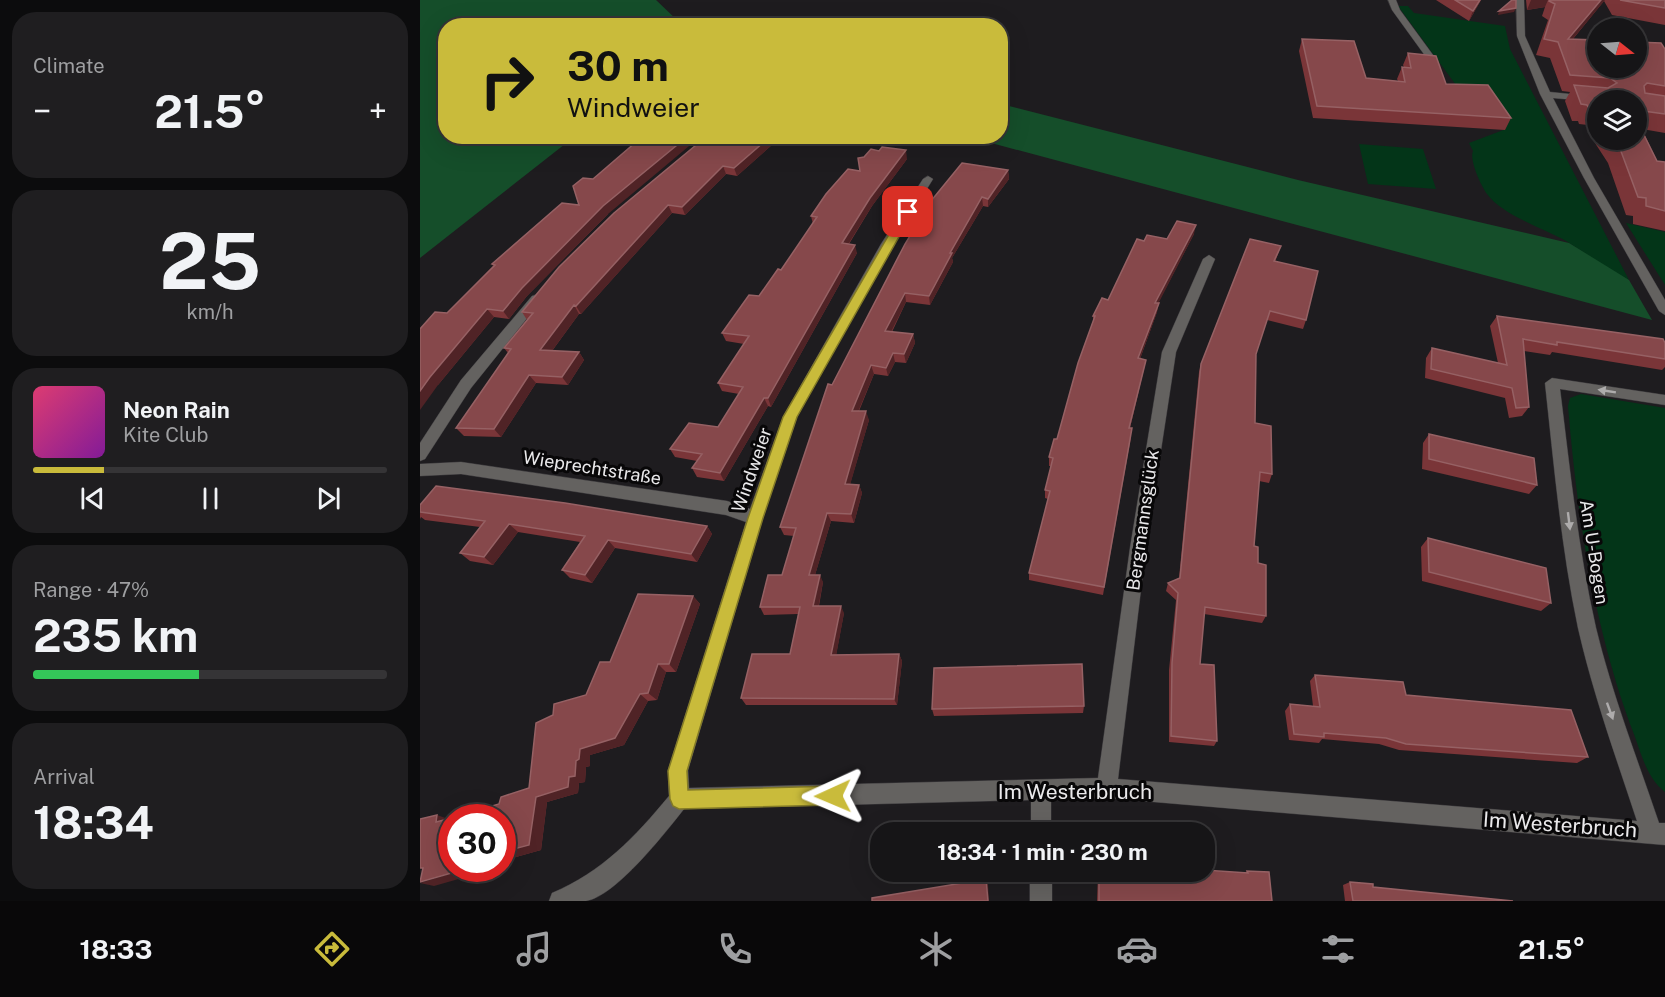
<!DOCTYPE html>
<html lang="en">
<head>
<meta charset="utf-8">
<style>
  body { margin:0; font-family:"Public Sans",sans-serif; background:#1f1e20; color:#f1f3f6; height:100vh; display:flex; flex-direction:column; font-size:22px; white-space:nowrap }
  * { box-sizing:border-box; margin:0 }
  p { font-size:20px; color:#9e9fa1 }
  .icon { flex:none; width:33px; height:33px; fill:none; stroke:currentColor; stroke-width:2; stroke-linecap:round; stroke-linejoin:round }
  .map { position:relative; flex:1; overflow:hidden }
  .side { display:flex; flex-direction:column; gap:12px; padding:12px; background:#0c0c0d; width:420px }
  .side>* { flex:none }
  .banner { position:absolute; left:18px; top:18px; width:570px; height:126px; border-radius:24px; box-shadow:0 6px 24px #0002,0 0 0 2px #353436; background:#c9bb3b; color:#111; overflow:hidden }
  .needle { width:39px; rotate:107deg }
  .controls { position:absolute; left:1167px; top:18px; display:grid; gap:12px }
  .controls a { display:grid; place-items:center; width:60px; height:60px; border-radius:50%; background:#161517; box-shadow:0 6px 24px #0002,0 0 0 2px #353436; font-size:30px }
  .speed { position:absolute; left:18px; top:804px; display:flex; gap:12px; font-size:30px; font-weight:700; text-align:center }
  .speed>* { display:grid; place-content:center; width:78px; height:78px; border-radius:50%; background:#161517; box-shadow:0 6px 24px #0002,0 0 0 2px #353436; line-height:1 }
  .speed .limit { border:9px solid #d22; background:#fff; color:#111 }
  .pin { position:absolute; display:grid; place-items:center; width:51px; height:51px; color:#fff; margin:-26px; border-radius:12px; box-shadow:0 3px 9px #0006 }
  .me { position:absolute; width:66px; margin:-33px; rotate:269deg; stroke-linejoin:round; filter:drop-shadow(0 0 4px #0008) }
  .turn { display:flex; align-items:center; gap:21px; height:126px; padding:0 30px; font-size:27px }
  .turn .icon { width:78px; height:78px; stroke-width:2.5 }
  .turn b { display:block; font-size:42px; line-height:51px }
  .big { font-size:45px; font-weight:700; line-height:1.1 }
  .side .tile { flex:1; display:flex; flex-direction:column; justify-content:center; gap:9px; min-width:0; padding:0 21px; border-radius:24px; background:#1f1e20 }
  .side .dial { align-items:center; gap:0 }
  .dial b { font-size:78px; line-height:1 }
  .song { display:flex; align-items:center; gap:18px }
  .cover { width:72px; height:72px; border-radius:9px; background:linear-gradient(135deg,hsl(340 70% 55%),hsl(290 70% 35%)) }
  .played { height:6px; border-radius:3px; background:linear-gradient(90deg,#c9bb3b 20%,#353436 20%) }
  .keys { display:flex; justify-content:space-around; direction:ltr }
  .heat { display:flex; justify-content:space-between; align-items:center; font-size:33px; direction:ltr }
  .charge { height:9px; border-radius:4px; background:linear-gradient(90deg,#34c759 47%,#353436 0) }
  .trip { position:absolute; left:450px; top:822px; width:345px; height:60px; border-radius:24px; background:#161517; box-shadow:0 6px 24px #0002,0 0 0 2px #353436; font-weight:700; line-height:60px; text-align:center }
  .dock { display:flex; height:96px; justify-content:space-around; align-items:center; background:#090809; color:#9e9fa1 }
  .dock .icon { width:42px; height:42px }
  .dock .active { color:#c9bb3b }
  .dock b { font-size:27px; color:#f1f3f6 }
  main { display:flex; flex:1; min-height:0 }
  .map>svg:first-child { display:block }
  .green { fill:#033518 }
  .forest { fill:#154e2a }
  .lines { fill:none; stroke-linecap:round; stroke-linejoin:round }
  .minor-casing { stroke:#3b393c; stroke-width:1 }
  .minor { fill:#646260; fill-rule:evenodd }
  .wall { fill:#7a3538; fill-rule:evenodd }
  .shaded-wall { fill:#502326 }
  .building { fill:#86484b; stroke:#966164; stroke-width:1.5 }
  .oneway { fill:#aeacac }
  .route { fill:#c9bb3b; stroke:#837a26; stroke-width:1.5 }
  .labels { text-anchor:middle; stroke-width:6; stroke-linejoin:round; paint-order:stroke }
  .street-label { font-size:18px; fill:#eae9eb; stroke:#080708 }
  .near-street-label { font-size:21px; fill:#eae9eb; stroke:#080708 }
</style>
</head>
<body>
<main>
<section class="side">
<div class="tile"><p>Climate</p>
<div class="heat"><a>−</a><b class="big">21.5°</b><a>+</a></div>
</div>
<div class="tile dial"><b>25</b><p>km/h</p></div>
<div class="tile">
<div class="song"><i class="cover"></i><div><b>Neon Rain</b><p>Kite Club</p></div></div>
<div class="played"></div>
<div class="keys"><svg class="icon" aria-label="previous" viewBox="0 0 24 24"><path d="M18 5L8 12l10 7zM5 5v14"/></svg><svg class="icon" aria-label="pause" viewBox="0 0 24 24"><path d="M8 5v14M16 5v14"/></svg><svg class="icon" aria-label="next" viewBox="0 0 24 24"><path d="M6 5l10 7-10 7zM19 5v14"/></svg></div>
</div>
<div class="tile"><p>Range · 47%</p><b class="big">235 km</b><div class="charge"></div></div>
<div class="tile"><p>Arrival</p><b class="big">18:34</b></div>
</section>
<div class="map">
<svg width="1245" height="901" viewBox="0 0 1245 901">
  <rect width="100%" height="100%" fill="#1e1c1f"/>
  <path class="green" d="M978 6H988L994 13 1085 26 1090 49 1209 280C1187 269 1167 254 1146 241 1123 228 1082 215 1067 194 1061 186 1049 160 1053 151L1049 143 1086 129 1063 97 1044 96Z
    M939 144 1003 149 1016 189 948 184Z
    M1206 223 1245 232V285Z
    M1161 394 1245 408V792C1228 779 1222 757 1215 737 1175 633 1157 517 1148 406L1150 398Z"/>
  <path class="forest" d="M0 0H236L258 21 274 25 26 26V136L154 137 0 258Z
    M581 104 878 180 1149 243 1209 280 1232 320 549 137 580 136Z"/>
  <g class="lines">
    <g class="minor-casing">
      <path id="minor" d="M968 0H976L980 10 1013 55 1012 57H1006L972 10Z
        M1096 0H1104L1105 36 1130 92 1180 97 1185 100H1178V102L1133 98 1174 178 1245 300V315L1239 311 1164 178 1120 94 1097 36Z
        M508 176 513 179 473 244 377 417 343 518 268 770 269 788 678 778 710 548 742 352 783 259 789 255 795 259 756 352 726 548 698 779 1217 821C1196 757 1173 694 1158 628 1141 547 1134 465 1125 383L1132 378 1245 395V405L1140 389C1150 469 1158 549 1176 628 1192 694 1217 758 1239 823H1245V845L687 798 631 800V832H611V800L264 809C245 833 196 896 166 901 155 901 141 901 129 901L132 893C182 872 215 837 249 796L248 770 326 522 306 515 41 474 0 476V464L41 462 307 501 330 509 363 417 461 244 503 179Z
        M116 295 122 299 120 302 51 388 5 459 0 461V443L41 380 112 296Z
        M610 872H632V901H610Z"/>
    </g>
    <use href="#minor" class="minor"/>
  </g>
  <path class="wall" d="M1016 0H1061L1049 21Z
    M1106 0H1245V25L1192 15 1184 1 1153 39 1245 49V133L1222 129 1237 161 1245 162V231L1213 224V216L1206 215 1188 163 1175 143 1168 125 1159 124 1158 121H1152L1145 101 1150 92 1142 91 1130 58 1116 55 1128 20 1122 16 1125 7 1107 10ZM1178 100H1216V140H1178Z
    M882 39 946 78 978 81 977 79 982 67H984L983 65 988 53 1026 84 1091 118 1085 130 893 118 879 51Z
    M362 136 317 176 306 174 265 215 252 213 161 314H159L132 351 159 352 164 360 148 385 116 383 81 437 44 436 36 428 88 353 84 348 107 320 102 312 194 213Z
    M487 159 452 206 429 244 437 253 351 407 348 406 304 481 277 477 272 468 277 461 255 457 250 449 298 427 319 394 302 391 298 383 324 344 306 341 302 333 339 296 361 270 393 224 391 216 440 171Z
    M588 170 589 179 568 207 563 206 532 258 533 262 510 305 486 302 472 332 493 334 495 343 486 363 475 362 468 376 454 374 439 411 449 420 430 484 439 485 442 493 434 523 411 521 395 575 403 582 399 606 424 613 416 655 479 654 482 661 477 705H326L321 698 370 654 378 614 344 615 340 607 362 575 374 536 364 535 360 527 412 385 485 244Z
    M173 179 188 214 107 296 89 319 74 317 18 385 27 313 73 266 72 264 159 205Z
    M774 234 738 303 737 312 720 359 726 360 724 369 710 428 711 437 683 595 609 580V573L628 499 625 498V490L631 466H629V457L637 439 673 324V316L688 300 724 241 747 239Z
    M861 246 855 262 886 320 883 329 847 320 836 354 835 423 852 474 849 483 839 481 834 546 838 563 846 616 842 623 784 614 780 664 797 741 794 746 749 742V670L756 600 746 591 748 583 759 578 779 372 781 364Z
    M1077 316 1245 343V367L1242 370 1132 352 1130 355 1104 351 1109 407 1102 416 1089 418 1085 398 1005 378 1006 358 1012 348 1078 363 1070 326Z
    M1009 434 1117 485 1109 494 1002 469 1003 443Z
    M0 505 287 526 292 534 277 562 195 548 172 583 150 578 142 570 160 542 98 532 73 565 50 561 40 553 60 527 5 520 1 517 0 519Z
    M1008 538 1131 603 1121 611 1002 581 1001 547Z
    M273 596 280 604 256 672H246L237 700 228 701 204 745 170 755V766L166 767 165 782 159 783 158 793 127 802 121 850 85 860 84 867H82V818L79 804 109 788 133 715 166 695 190 662Z
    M895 675 986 695 1168 757 1157 763 979 750 959 744 902 739 899 743 869 740 865 711 870 704 893 706 890 681Z
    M664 706 663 713 514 716 512 709Z
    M827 871 852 901H677L678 872H784L825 873Z
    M930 882 953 887 1093 901H925L923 885Z"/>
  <path class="shaded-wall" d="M1060 0H1061L1049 21 1053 11Z
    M1111 0H1128L1125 7 1107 10Z
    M1181 0H1185L1142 52 1148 39Z
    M1096 8 1094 12 1078 15 1079 11Z
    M268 136H281L188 214 107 296 89 319 83 311 102 288 183 206Z
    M351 136H362L317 176 314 168Z
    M486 150 487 159 452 206 424 251 422 243 450 198Z
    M303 166 306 174 265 215 262 207Z
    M588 170 589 179 568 207V199Z
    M562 197 563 206 532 258 533 262 510 305 509 296 530 253Z
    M248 205 252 213 161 314 156 306Z
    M776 225 774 234 734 312 735 303Z
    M435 245 437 253 351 407 348 398Z
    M485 293 486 302 467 340 465 331Z
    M739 303 737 312 717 367 718 358Z
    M154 305 159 314 126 359 120 350Z
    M67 309 74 317 18 385 0 410V391L10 377Z
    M493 334 495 343 486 363 484 354Z
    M159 352 164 360 148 385 142 377Z
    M473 353 475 362 468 376 466 368Z
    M726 360 724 369 708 436 709 428Z
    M451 365 454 374 435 419 432 411Z
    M109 375 116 383 81 437 74 429Z
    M344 398 348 406 304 481 300 473Z
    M446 411 449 420 428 492 425 484Z
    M439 485 442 493 434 523 431 514Z
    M407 513 411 521 393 582 389 575Z
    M89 524 98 532 73 565 64 557Z
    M287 526 292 534 277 562 271 554Z
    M188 540 195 548 172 583 165 575Z
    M400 575 403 582 397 614 393 606Z
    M273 596 280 604 256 672 249 664Z
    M421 606 424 613 415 662 411 655Z
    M479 654 482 661 477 705 474 699Z
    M238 664 246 672 237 700 228 693Z
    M220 694 228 701 204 745 170 755V766L166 767 165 782 159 783 158 793 127 802 121 850 85 860 84 867H82V852L116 797 149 777 160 749Z
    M17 815 31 820 16 822Z
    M49 868H77L14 886 0 883Z
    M566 879 568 884 569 901H568Z"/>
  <path class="building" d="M1035 0H1060L1053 11Z
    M1092 0H1096V8L1079 11Z
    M1130 0H1181L1148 39 1178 40V68H1216V42L1241 43 1245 49V86L1227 83 1224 86 1225 93 1245 96V114L1216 110V100H1178V109L1168 107 1167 105 1161 104 1154 85 1188 88 1197 83 1190 78 1150 75 1138 42 1124 39 1135 4 1129 1Z
    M1200 0H1245V8Z
    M882 39 934 41 946 78 985 82 982 67 991 68 988 53 1016 56 1026 84 1068 85 1091 118 897 106Z
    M1216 119 1237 161 1245 162V211L1226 206V198L1218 197 1199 146 1194 140H1216Z
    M223 136H268L183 206 102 288 83 311 67 309 10 377 0 391V329L15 312 27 313 75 265 72 264 142 203 159 205 153 186 163 178 173 179Z
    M287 136H351L314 168 303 166 262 207 248 205 156 306 154 305 120 350 159 352 142 377 109 375 74 429 36 428 91 349 84 348 113 313 102 312 139 267 194 213Z
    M462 147 486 150 450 198 422 243 435 245 348 398H344L300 473 272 468 282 454 250 449 269 423 298 427 323 387 298 383 329 336 302 333 329 295 339 296 358 269 361 270 397 217 391 216 406 194 428 169 440 171 438 158 444 157 451 149 459 151Z
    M542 163 588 170 568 199 562 197 530 253H532L509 296 485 293 465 331 493 334 484 354 473 353 466 368 451 365 432 411H446L425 484 439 485 431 514 407 513 389 575H400L393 606H421L411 655 479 654 474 699 321 698 332 654H370L380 607H340L348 575H362L376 528 360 527 408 384 412 385 485 244 511 201Z
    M757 221 776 225 735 303H739L718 358 726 360 709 428H712L684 587 609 573 630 491 625 490 633 458 629 457 634 439H637L658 363 675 316H673L682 298 688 300 717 239 724 241 727 235 747 239Z
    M830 239 861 246 854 261 898 271 886 320 850 311 836 354 835 423 851 426 852 474 840 472 834 546 838 547V563L846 565V616L785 607 780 664 794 665 797 741 751 736 752 663 758 593 748 583 760 578 781 364Z
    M1077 316 1243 339 1245 343V359L1137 342V345L1103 339 1109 407 1096 408 1092 388 1011 369 1012 348 1087 365Z
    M1009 434 1114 458 1117 485 1009 459Z
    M16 486 145 503 287 526 271 554 188 540 165 575 142 570 165 536 89 524 64 557 40 553 65 521 0 512V505Z
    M1008 538 1126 568 1131 603 1009 572Z
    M218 594 273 596 249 664H238L228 693 220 694 195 738 160 749 159 759 156 761 155 776 149 777 148 787 116 797 109 845 82 852V818H32L79 804 81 797 109 788 116 723 133 715 134 704 166 695 180 662H190Z
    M662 664 664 706 512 709 514 668Z
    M895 675 983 682 986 695 1151 710 1168 757 986 744 966 738 904 733V737L874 734 870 704 900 707Z
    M17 815 16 822 32 818V868H49L0 882 3 868H0V819Z
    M784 870 828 873 827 871 849 872 852 901H679V872H784Z
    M566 879 568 901H452V898Z
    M930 882 953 884V887L1093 901H933Z"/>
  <defs><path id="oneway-solid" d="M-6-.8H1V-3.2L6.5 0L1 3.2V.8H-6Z" transform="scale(1.5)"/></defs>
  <g class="oneway">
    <use href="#oneway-solid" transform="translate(1187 391) rotate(-171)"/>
    <use href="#oneway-solid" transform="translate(1149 521) rotate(83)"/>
    <use href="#oneway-solid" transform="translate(1190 711) rotate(70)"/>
  </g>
  <path class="route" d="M488 209 493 212 377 417 343 518 267 771 268 790 413 786 419 789 422 796 419 803 413 805 259 809 253 806 250 799 248 771 328 518 363 417 482 212Z"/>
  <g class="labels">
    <g class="street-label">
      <text transform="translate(172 468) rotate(9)" y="6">Wieprechtstraße</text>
      <text transform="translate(332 470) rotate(-71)" y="6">Windweier</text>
      <text transform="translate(723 520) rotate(-82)" y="6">Bergmannsglück</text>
      <text transform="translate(1174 552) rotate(81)" y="6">Am U-Bogen</text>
    </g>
    <g class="near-street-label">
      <text x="655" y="799">Im Westerbruch</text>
      <text transform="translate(1140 825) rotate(4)" y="7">Im Westerbruch</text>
    </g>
  </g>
</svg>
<div class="controls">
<a><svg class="needle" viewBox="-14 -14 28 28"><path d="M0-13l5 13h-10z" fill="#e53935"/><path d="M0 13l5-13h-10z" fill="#9e9fa1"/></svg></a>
<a><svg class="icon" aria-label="layers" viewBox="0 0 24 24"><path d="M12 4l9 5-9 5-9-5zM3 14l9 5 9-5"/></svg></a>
</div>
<div class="speed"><div class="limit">30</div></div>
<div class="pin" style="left:488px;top:212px;background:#d93025"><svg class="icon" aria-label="arrive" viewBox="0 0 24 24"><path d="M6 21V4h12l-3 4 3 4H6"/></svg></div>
<svg class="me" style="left:413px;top:796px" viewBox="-20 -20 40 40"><path d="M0-17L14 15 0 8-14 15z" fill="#c9bb3b" stroke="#fff" stroke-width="4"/></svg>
<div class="trip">18:34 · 1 min · 230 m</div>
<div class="banner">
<div class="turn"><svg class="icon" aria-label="right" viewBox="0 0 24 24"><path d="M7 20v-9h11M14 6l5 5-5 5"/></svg><div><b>30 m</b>Windweier</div></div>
</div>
</div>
</main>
<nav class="dock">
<b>18:33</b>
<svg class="icon active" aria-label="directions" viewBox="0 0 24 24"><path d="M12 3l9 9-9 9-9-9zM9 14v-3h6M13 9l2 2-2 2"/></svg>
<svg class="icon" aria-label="music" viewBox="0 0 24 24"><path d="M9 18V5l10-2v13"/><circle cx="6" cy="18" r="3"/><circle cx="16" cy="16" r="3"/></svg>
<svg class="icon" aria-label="phone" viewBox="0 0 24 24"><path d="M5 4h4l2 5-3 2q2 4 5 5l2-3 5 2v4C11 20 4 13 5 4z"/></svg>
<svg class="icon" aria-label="climate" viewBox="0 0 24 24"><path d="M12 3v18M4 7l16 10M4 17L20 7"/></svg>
<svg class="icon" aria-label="car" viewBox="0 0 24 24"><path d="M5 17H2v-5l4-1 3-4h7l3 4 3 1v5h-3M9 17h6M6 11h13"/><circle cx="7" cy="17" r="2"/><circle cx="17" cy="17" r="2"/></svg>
<svg class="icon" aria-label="filters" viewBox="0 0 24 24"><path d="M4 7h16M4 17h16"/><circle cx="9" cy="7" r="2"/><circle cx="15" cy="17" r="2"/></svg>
<b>21.5°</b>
</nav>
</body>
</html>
